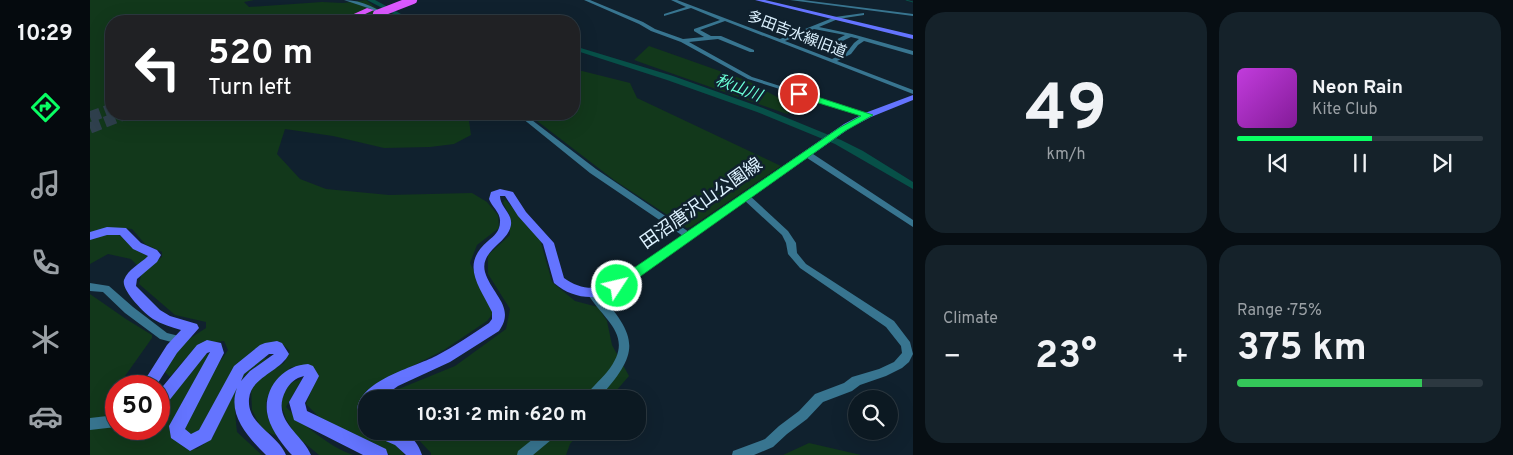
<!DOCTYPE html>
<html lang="en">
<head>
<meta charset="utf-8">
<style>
  body { margin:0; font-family:Overpass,"Noto Sans JP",sans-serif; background:#15222a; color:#f1f3f6; height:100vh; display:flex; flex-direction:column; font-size:19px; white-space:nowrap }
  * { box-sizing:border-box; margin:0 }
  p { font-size:16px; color:#9aa0a5 }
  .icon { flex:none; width:28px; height:28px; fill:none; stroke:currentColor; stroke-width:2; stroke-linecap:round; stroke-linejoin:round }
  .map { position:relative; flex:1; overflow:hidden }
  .side { display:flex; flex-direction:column; gap:12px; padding:12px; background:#070e13; width:600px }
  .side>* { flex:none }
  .banner { position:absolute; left:15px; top:15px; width:475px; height:105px; border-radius:20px; box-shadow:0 5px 20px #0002,0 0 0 1px #2c3840; background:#202124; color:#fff; overflow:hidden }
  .controls { position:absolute; left:758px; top:390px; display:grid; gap:10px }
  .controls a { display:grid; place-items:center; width:50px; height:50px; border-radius:50%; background:#0c1922; box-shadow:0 5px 20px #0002,0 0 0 1px #2c3840; font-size:25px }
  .speed { position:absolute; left:15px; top:375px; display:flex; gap:10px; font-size:25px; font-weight:700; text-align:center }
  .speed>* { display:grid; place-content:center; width:65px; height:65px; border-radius:50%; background:#0c1922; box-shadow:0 5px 20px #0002,0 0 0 1px #2c3840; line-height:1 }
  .speed .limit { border:8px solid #d22; background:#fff; color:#111 }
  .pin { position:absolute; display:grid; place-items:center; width:42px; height:42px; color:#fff; margin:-21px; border:2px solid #fff; border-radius:50%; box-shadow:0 1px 5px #0007 }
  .me { position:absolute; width:55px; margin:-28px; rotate:55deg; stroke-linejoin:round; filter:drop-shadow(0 0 4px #0008) }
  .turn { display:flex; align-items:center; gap:18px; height:105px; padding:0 20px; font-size:22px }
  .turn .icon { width:65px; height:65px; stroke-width:2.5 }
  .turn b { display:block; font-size:35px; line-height:42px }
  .big { font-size:38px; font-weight:700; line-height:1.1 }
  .side .widget { flex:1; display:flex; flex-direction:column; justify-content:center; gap:8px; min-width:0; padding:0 18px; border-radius:20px; background:#15222a }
  .side .dial { align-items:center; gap:0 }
  .dial b { font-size:65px; line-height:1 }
  .song { display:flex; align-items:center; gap:15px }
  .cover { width:60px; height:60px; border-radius:8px; background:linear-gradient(135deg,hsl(290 70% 55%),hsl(290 70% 35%)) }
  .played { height:5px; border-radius:2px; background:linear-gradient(90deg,#09ff63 55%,#2c3840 55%) }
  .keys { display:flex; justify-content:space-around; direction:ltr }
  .heat { display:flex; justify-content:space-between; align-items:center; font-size:28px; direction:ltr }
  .charge { height:8px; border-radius:4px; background:linear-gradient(90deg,#34c759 75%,#2c3840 0) }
  .side .tiles { flex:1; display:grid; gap:12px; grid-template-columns:repeat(2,1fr) }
  .trip { position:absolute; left:268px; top:390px; width:288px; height:50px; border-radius:20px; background:#0c1922; box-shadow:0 5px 20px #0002,0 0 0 1px #2c3840; font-weight:700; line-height:50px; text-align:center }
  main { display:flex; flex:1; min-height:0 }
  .tab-bar { display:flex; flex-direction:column; width:90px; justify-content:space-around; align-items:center; background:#050a0e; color:#9aa0a5 }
  .tab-bar .icon { width:35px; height:35px }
  .tab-bar .selected { color:#09ff63 }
  .tab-bar b { font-size:22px; color:#f1f3f6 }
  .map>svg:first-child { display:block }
  .green { fill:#12381b }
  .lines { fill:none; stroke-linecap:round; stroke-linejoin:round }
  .stream { stroke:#075048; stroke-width:1 }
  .river { fill:#075048; fill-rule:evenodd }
  .highway-tunnel-far1 { stroke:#2f404d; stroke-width:8; stroke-dasharray:8 4.5; stroke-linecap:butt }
  .highway-tunnel { stroke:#2f404d; stroke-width:11; stroke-dasharray:11 5; stroke-linecap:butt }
  .minor { fill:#387590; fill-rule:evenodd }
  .major { fill:#6474ff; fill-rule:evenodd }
  .highway { fill:#db58ff; fill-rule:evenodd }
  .highway-bridge { stroke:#db58ff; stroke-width:8 }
  .route { fill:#09ff63; stroke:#06a640 }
  .labels { text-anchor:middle; stroke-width:5; stroke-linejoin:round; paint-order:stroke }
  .far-street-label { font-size:15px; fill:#ddf2ff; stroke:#10212e }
  .far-water-label { font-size:16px; font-style:italic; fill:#6bffd7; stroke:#10212e }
  .street-label { font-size:18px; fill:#ddf2ff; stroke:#10212e }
</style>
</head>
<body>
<main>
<nav class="tab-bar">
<b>10:29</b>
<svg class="icon selected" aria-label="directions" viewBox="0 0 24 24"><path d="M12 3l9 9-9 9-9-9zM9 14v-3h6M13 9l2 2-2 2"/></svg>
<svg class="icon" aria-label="music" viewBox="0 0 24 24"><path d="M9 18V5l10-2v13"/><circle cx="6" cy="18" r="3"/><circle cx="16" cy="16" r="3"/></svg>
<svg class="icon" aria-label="phone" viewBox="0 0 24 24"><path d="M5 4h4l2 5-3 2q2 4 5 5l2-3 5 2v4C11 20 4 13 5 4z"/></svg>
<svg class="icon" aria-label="climate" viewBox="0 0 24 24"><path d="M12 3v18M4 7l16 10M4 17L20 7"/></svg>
<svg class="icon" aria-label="car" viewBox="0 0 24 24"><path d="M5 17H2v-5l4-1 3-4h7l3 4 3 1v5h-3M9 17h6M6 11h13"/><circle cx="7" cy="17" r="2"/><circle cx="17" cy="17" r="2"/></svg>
</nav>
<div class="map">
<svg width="823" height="455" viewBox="0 0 823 455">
  <rect width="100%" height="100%" fill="#10212e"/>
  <path class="green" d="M0 0H164L154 2 159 7 232 2 253 3 276 0 290 11 298 21H21V114H378L381 135 364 144 340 147 294 148 243 136 195 129 187 154 210 179 236 189 299 195 382 193 397 202 408 215 409 228 387 245 380 263 404 312 397 321 354 350 289 383 271 400 269 420 276 426V431C288 431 308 443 314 453L313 455H300L229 417 216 404 227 375 219 367H201C176 396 167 400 187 436L172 430 162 410 161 389 174 375 194 363 200 351 192 344 160 355 111 430 101 438 94 433C98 405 122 373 138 350L134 341C105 343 97 357 80 377L73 370 91 344 116 328V322L85 315 49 284 52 272 72 257V252L55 244 42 229 32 228 0 234Z
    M559 46 658 81 709 109 697 114 544 60Z
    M484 69 540 83 547 98 691 166 601 227 597 228 524 180 438 114H484Z
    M415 199 450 239 462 282 485 301 508 307 517 321 522 345 539 376 519 399H293L294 395 365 366 416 329 420 309 398 274V255L420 235V216L413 203Z
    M22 233 31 236 42 247 59 257 51 265H47L41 259 18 254 0 264V239Z
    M0 294 36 319 62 335V338L28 386H26V429H69V413L111 356 121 353 82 437 95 448 107 449 123 437 134 405 143 385 171 356 178 359C141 380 143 393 147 432L172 455H0Z
    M212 379 196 407C215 426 238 446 263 455H229L206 436 196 419 189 398 202 382Z
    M316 431H491L480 444 476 455H341V453L326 437Z
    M719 443 771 455H693Z"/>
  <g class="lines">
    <path class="stream" d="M816 0 823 2"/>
    <path class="river" d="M277 0H285L324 21H317Z
      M484 46 583 76 673 108 751 140 773 151 823 182V189L745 144 667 112 577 80 484 50Z"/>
    <path class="highway-tunnel-far1" d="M250 21 259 18"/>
    <path class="highway-tunnel" d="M0 117 21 109
      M0 128 36 114"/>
    <path class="minor" d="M254 0C272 0 290 9 303 21H298L281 9Z
      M494 0H500L553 22 565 29 593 39 614 37 604 31V29L630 20 601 8 574 16V14L596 7 581 0H587L690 39 745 17 774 13V15L748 19 729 27 762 34 823 51V55L774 41 768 45 761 54 747 61 823 90V94L635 21 610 30 621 36H631L664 50V52H660L628 39 599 42 662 77 781 115 778 117 776 116 658 79 591 42 561 31 549 24ZM724 29 755 35 744 41V43L746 44 761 37 769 39 764 43 757 52 742 59 695 41Z
      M700 0H713L823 14V16Z
      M427 114H434L506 169 602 234 603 236 602 238H596L500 173Z
      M714 152H720L823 220V227L714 156Z
      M656 194 659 195 698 231 706 243 707 253 716 264 804 321 820 342 823 354 819 362 812 368 796 376 770 385 762 391 733 402 717 419 697 434 683 447 664 455H642L643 451 675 439 689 426 709 411 725 394 754 383 762 377 789 369 804 362 812 353 811 346 796 327 710 268 698 254 696 243 692 235 653 199 652 197Z
      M0 283 19 286 43 307 77 333 93 337 94 340 93 343 89 344 70 339 35 313 13 292 0 291Z
      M502 289 506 290C548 337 552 351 508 399H494C499 389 510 381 517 372 546 336 515 322 497 293L498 290Z
      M26 415V427L0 430V418Z
      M453 431H469L467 435 443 455H427L428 451Z"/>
    <path class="major" d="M665 0H675L823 35V39Z
      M823 95V100L781 117 760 128 531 289C508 301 484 300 464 283L453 244 428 216 415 196H410C410 209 427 215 419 231 412 245 390 253 395 272 402 295 426 307 409 331L360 362 308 386 290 399H276V427L270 425C252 384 321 369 346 356 365 346 382 334 399 323L402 319V312C389 285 370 265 398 241 404 236 410 231 410 222 411 213 402 207 399 199L401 192 410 189 423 192 436 212 464 243 474 278C489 289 505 291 523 283L754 124 775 113Z
      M17 227 36 228 51 243 67 250 71 255 67 262 47 279 46 286 70 310 80 316 107 324 109 328 87 353 66 386H51L77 345 91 330C81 327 71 324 63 319 54 313 31 290 34 280 38 269 50 264 58 256L43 249 30 235H17L0 240V232Z
      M117 340 131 343 134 353 95 429 101 434 109 430 144 366 170 345 175 343 187 341 192 343 199 354C190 372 161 377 159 399 157 425 188 434 196 455H176C158 437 137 415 147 388L121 440 100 451 81 438 79 426 120 352 117 353 74 407 69 409V391L107 345ZM179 354H184L160 371 151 381 154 374Z
      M218 364 223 366 229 376 215 403 217 411 296 449 298 455H273L204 420 199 402 214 376C205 378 200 383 196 390 180 420 212 433 221 455H202L199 452C190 441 179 427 177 412 174 387 194 365 218 364Z
      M282 431C305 431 324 429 332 455H316L305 445 284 436Z"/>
    <path class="highway" d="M277 8 284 10 262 20 255 18Z"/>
    <path class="highway-bridge" d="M287 14 323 0"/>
  </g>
  <path class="route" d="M706 92H712L783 115 755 131 531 290H522L520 286 522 283 749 128 771 116 706 96Z"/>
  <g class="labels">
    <g class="far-street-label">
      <text transform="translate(707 34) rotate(21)" y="5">多田吉水線旧道</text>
    </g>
    <g class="far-water-label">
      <text transform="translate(649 87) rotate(21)" y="6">秋山川</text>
    </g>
    <g class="street-label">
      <text transform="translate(611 203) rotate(-35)" y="6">田沼唐沢山公園線</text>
    </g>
  </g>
</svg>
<div class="controls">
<a><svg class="icon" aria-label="search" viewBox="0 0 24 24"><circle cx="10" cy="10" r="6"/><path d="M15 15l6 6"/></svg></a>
</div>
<div class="speed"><div class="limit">50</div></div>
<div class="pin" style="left:709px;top:94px;background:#d93025"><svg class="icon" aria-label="arrive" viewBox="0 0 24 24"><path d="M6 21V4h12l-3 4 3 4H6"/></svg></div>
<svg class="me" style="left:527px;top:286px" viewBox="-20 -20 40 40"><circle r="17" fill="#09ff63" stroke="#fff" stroke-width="3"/><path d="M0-11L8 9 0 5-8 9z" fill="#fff"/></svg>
<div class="trip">10:31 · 2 min · 620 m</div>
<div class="banner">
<div class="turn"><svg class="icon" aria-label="left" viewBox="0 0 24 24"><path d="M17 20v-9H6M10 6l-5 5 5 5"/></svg><div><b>520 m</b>Turn left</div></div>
</div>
</div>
<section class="side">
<div class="tiles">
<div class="widget dial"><b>49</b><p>km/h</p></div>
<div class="widget">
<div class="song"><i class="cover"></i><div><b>Neon Rain</b><p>Kite Club</p></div></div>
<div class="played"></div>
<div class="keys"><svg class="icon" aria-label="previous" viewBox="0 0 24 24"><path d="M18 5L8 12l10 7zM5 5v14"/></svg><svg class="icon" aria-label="pause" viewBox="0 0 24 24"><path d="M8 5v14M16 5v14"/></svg><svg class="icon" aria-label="next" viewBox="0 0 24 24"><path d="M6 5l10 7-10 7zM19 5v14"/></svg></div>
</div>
<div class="widget"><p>Climate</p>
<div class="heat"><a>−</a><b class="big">23°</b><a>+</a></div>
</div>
<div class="widget"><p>Range · 75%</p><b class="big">375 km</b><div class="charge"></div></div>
</div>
</section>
</main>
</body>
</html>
